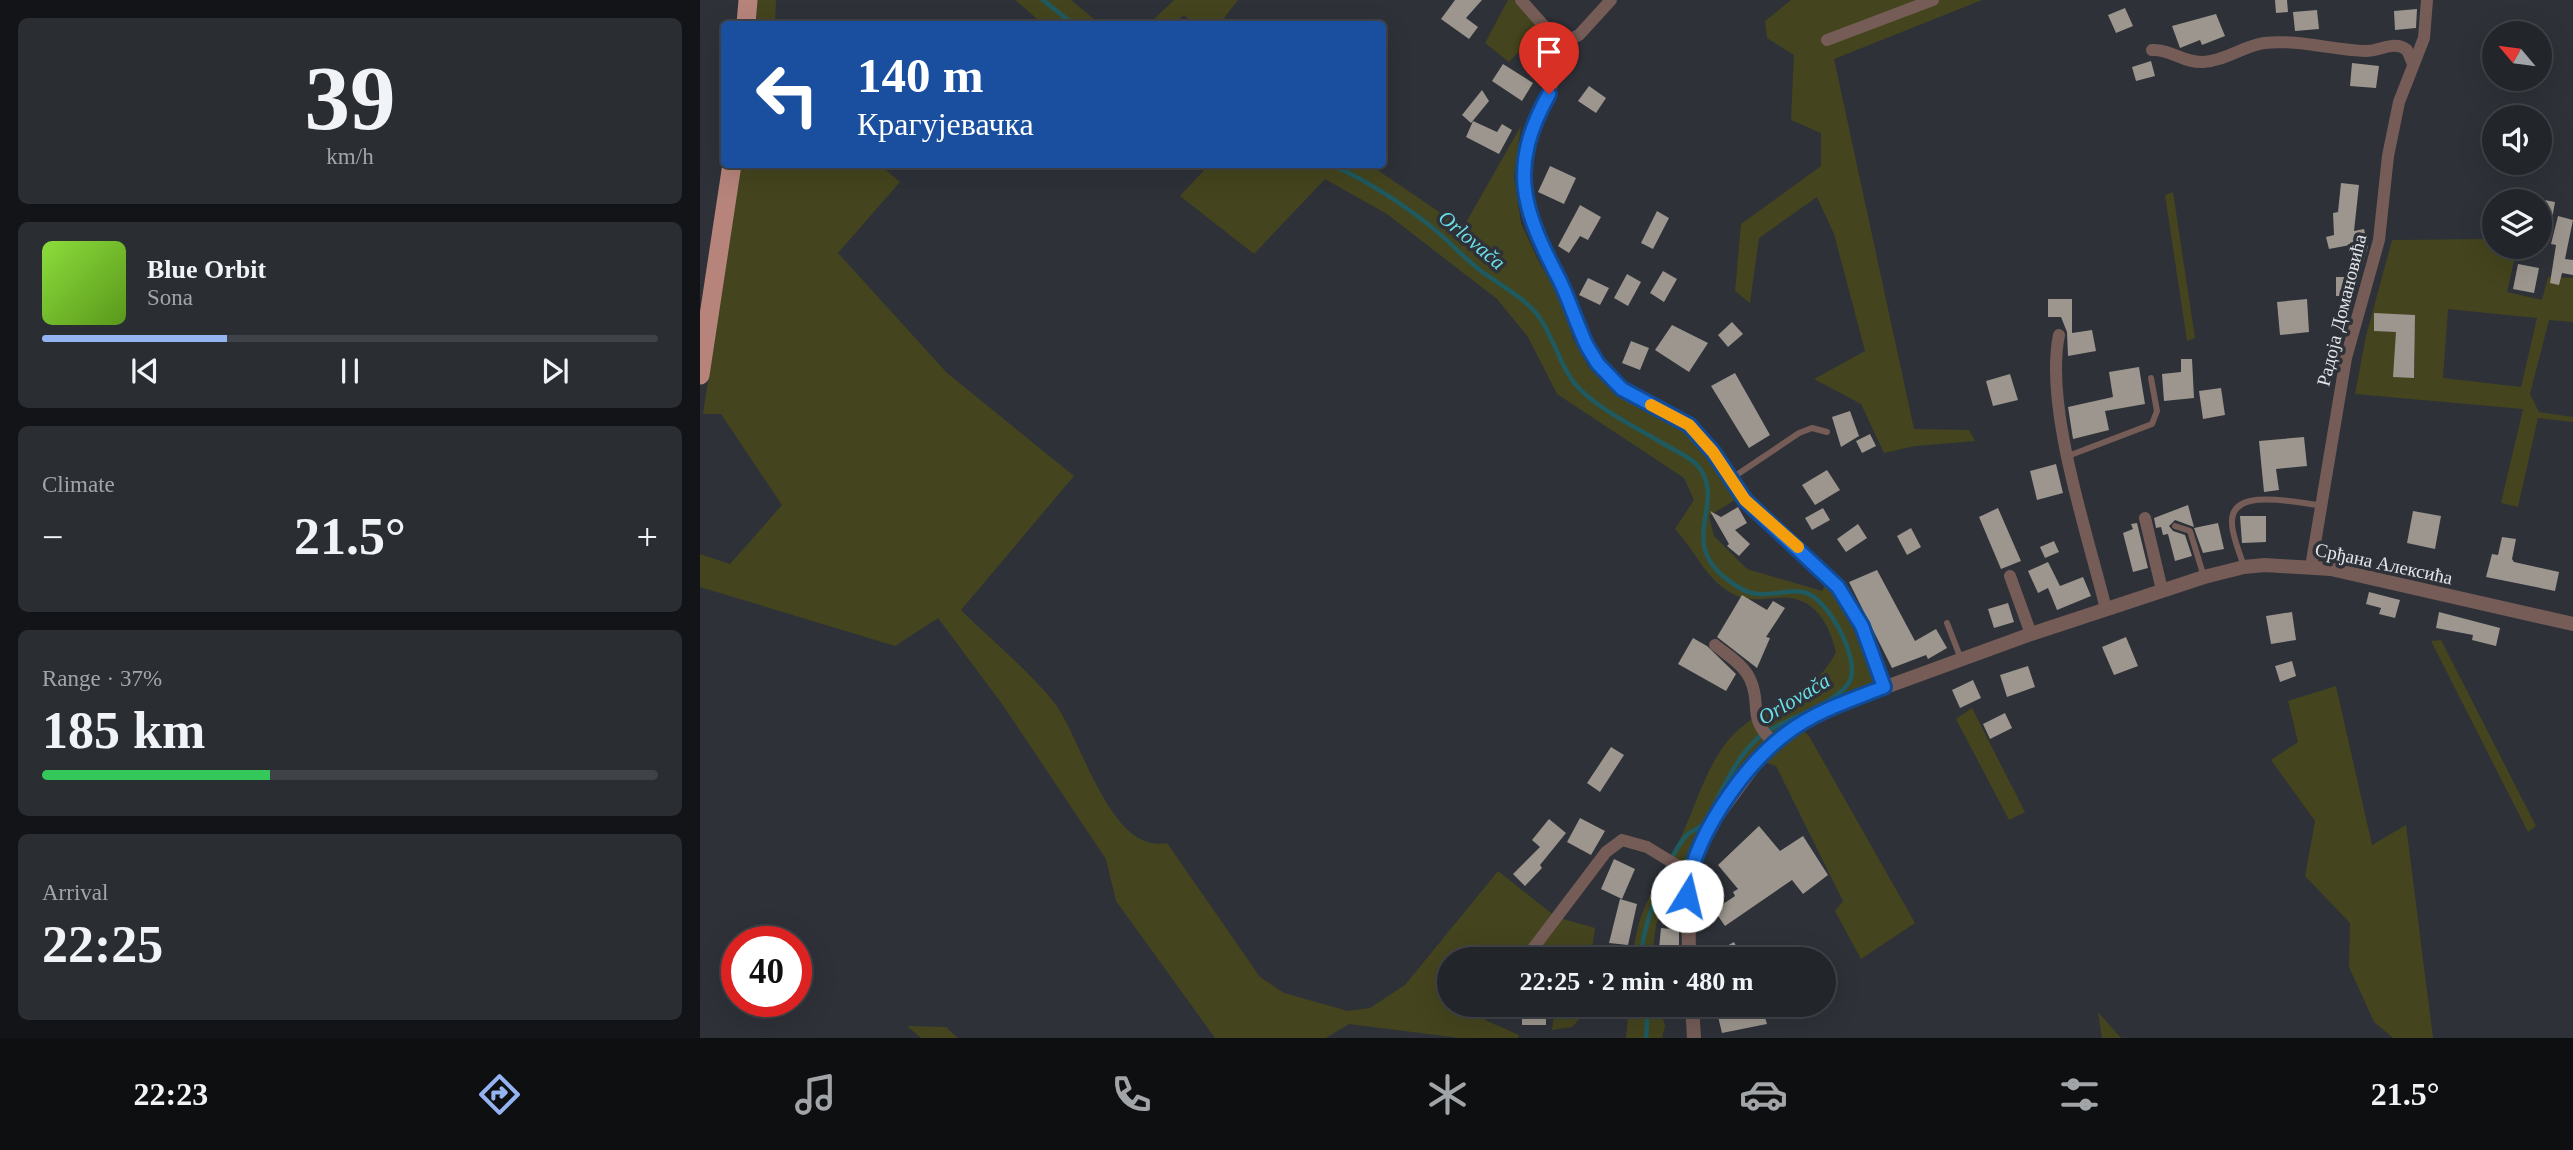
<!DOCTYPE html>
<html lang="en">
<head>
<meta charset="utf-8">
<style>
  body { margin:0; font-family:"Times New Roman",serif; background:#2a2d32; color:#f1f3f6; height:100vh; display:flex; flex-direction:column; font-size:26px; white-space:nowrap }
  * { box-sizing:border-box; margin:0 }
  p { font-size:23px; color:#a2a5a8 }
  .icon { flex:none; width:38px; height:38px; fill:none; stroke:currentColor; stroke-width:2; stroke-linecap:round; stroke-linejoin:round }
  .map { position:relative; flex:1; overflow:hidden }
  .sheet { display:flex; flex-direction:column; gap:18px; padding:18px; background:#131417; width:700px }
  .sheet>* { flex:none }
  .banner { position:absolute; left:21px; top:21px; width:665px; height:147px; border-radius:7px; box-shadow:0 7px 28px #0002,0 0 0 2px #3f4247; background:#1a4fa0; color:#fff; overflow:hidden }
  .needle { width:46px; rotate:299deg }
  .controls { position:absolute; left:1782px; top:21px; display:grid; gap:14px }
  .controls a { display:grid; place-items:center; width:70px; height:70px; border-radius:50%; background:#22252a; box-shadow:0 7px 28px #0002,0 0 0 2px #3f4247; font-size:35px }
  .speed { position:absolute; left:21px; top:926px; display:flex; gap:14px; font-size:35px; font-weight:700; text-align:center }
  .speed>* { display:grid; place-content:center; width:91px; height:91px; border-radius:50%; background:#22252a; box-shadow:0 7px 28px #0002,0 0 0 2px #3f4247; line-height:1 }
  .speed .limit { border:10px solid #d22; background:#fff; color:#111 }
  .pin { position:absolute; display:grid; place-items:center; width:60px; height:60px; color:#fff; margin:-72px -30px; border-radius:50% 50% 50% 0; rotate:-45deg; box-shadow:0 0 7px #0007 }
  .pin .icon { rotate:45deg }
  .me { position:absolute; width:77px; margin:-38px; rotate:9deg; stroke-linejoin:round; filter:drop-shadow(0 0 5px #0008) }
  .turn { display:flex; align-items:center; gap:24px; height:147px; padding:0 21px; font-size:32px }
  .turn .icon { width:91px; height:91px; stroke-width:2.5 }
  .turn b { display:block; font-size:49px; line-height:60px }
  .big { font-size:52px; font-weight:600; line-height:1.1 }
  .sheet .tile { flex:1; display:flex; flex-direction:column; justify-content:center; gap:10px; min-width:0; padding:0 24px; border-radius:10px; background:#2a2d32 }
  .sheet .dial { align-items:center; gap:0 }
  .dial b { font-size:91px; line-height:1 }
  .song { display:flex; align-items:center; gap:21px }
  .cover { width:84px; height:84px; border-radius:10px; background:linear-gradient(135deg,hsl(90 70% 55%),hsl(90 70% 35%)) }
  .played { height:7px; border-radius:4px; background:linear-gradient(90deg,#95b2f1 30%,#3f4247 30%) }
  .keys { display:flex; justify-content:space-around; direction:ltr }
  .heat { display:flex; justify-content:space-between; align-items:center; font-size:38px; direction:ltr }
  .charge { height:10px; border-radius:5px; background:linear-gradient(90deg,#34c759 37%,#3f4247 0) }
  .trip { position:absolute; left:737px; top:947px; width:399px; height:70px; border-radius:35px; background:#22252a; box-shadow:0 7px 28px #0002,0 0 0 2px #3f4247; font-weight:600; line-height:70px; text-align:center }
  .menu { display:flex; height:112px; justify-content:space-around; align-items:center; background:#0e0f11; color:#a2a5a8 }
  .menu .icon { width:49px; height:49px }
  .menu .current { color:#95b2f1 }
  .menu b { font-size:32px; color:#f1f3f6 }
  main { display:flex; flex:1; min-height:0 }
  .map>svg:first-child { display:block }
  .green { fill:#44451e; fill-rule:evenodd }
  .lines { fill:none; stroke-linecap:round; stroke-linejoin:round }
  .stream { stroke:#1e5a60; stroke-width:4.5 }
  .building { fill:#9c968e }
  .service { stroke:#755c57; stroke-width:6 }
  .minor { stroke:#755c57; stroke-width:12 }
  .tertiary { stroke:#755c57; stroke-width:14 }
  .primary { stroke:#b7847b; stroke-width:19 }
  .route-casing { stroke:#114b97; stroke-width:18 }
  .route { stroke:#1a73e8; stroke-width:12 }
  .slow { stroke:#f59e0b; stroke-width:12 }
  .labels { text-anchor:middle; stroke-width:7; stroke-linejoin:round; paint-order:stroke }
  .street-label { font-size:19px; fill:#e3e6ea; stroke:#2e3138 }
  .water-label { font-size:21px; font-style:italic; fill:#6adfea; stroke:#2e3138 }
</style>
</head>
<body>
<main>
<section class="sheet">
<div class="tile dial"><b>39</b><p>km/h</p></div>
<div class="tile">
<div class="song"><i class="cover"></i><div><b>Blue Orbit</b><p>Sona</p></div></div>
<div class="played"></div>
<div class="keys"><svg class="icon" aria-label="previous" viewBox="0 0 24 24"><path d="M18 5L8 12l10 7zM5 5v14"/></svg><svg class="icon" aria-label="pause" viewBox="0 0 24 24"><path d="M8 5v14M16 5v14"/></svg><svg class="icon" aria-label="next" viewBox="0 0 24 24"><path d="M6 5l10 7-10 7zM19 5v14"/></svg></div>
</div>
<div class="tile"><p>Climate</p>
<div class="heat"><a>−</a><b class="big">21.5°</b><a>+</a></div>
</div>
<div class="tile"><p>Range · 37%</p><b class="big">185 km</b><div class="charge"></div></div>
<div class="tile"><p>Arrival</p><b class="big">22:25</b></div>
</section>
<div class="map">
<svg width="1873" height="1038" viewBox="0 0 1873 1038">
  <rect width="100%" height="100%" fill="#2e3138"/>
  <path class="green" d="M57 0H76L75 24H56Z
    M315 0H371L400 24H343Z
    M474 0H538L524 18 530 24H494L484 15 473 24H449Z
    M808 0H814L841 28 809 62 785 43Z
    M1091 0H1282L1134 59 1214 429 1269 430 1275 441 1215 446 1184 453 1161 404 1114 379 1165 351 1134 234 1117 197 1059 238 1050 303 1035 291 1041 224 1121 166V133L1091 120 1094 55 1067 38 1065 21Z
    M821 126 814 177 821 223 838 260 867 310 872 336 889 368 909 387 983 427 1002 444 1038 498 1009 516 1014 536 1047 569 1122 591 1127 582 1141 599 1179 691 1099 727 1109 736 1215 923 1161 959 1135 911 1143 901 1076 766 1058 760 1037 784 988 881 975 873 956 925 952 959H933C935 908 962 879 982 835 998 800 1008 759 1037 731 1070 700 1114 697 1136 652 1128 620 1112 594 1075 598 1062 599 1049 601 1037 596 1007 583 996 551 975 529L994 500 984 478 857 394 828 337 797 299 687 214 625 179 554 254 480 196 509 165H670L754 222 764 226Z
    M41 165H180L200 182 138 253 247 373 374 476 261 610C291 640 326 668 353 701 381 735 409 855 467 843L560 977 584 993 648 1011 670 1008 705 985 798 871 856 917 895 928 891 957 907 959H749V1004L795 1005 785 1020 819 1035 818 1038H760L649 1024 626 1038H515L416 901 406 859 302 704 238 618 195 646 0 587V554L30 564 82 505 21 414H3Z
    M1473 192 1495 338 1487 341 1465 195Z
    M1794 239V247L1826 249 1824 261H1814L1807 292 1842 300 1848 277 1873 278V322L1849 320 1830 394 1839 412 1873 417V422L1838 418 1818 507 1801 503 1823 409 1655 394 1666 336 1692 240ZM1748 309 1837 318 1821 387 1743 378ZM1674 314 1715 315 1714 332 1674 331ZM1695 351 1715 353 1714 378Z
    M1741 640 1836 826 1828 832 1731 641Z
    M1636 686 1672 845 1706 825 1733 1038H1693L1674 1022 1649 967 1650 923 1605 876 1615 821 1571 760 1598 742 1588 701Z
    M1272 708 1325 812 1309 820 1256 719Z
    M855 1005H959L965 1026 962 1038H926L928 1017 887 1011 872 1027 852 1030Z
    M1398 1012 1421 1038H1402Z
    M207 1026 246 1027 258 1038H221Z"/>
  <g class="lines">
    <path class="stream" d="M343 0 373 24
      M629 164C663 178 695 199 724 221 745 236 761 256 781 271 800 285 822 296 837 314 856 339 860 373 885 394 908 414 937 428 964 444 975 451 989 456 998 466 1030 505 968 546 1040 588 1061 601 1080 589 1103 592 1127 596 1158 655 1151 678 1143 703 1081 719 1059 737 1034 759 1022 792 1006 821 1001 829 994 829 988 834 968 853 941 932 941 959
      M946 1038 948 1004"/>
  </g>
  <path class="building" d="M755 0H782L766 18 778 27 769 39 741 19Z
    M1575 0H1587L1588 12 1576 13Z
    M1425 8 1433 26 1416 33 1408 15Z
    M1717 9 1716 28 1695 30 1694 11Z
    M1617 10 1619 29 1595 31 1593 12Z
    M1516 14 1525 36 1502 45 1500 40 1480 48 1472 26Z
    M1451 61 1455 76 1436 81 1432 67Z
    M1652 63 1679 66 1676 88 1650 86Z
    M803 64 833 83 822 101 792 81Z
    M889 86 906 98 896 113 878 101Z
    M782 90 789 101 771 123 762 115Z
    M773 121 797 132 802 124 812 130 799 154 766 137Z
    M850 166 876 178 864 204 838 192Z
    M1641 183 1659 185 1654 231 1664 229 1668 246 1662 267H1650V245L1629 249 1626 237 1634 235 1633 213 1638 212Z
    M1839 199 1855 202 1851 225 1839 223Z
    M880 205 901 217 888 240 880 236 869 253 858 246Z
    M957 211 969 218 953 249 941 243Z
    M1858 216 1873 220 1865 259 1873 260V275L1862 273 1859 285 1850 283 1856 245 1851 244Z
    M1818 264 1839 268 1834 293 1813 289Z
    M963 271 977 279 964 302 950 293Z
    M927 274 941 282 928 306 914 298Z
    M1636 277H1655L1654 296H1636Z
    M888 278 909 288 900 305 879 295Z
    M1348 299H1372V333L1392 330 1396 351 1368 356 1367 332 1361 317H1348Z
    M1607 299 1609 332 1580 335 1577 302Z
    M1674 313 1715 315 1714 378 1693 377 1696 332 1674 331Z
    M1032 322 1043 334 1028 347 1018 335Z
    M972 325 1008 343 989 372 955 350Z
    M931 341 949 348 940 370 922 363Z
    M1481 359H1492L1494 398 1464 401 1462 374 1481 372Z
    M1439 367 1445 404 1405 411 1409 430 1373 439 1368 407 1413 397 1409 372Z
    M1035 373 1070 435 1049 448 1011 386Z
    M1310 374 1318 400 1293 406 1286 381Z
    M1521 388 1525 415 1503 419 1499 391Z
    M1150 411 1159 436 1141 447 1132 417Z
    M1170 434 1176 446 1162 453 1156 441Z
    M1604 437 1607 466 1576 469 1579 490 1564 492 1559 441Z
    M1356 464 1363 493 1337 500 1330 471Z
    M1127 470 1140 490 1115 505 1102 485Z
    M1488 505 1494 527 1475 520 1469 526 1473 531 1485 535 1492 556 1475 561 1468 534 1463 535 1461 527 1456 528 1454 518Z
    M1038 507 1047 523 1035 530 1050 544 1039 556 1027 546 1029 544 1010 511 1021 517Z
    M1123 508 1130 520 1112 530 1105 518Z
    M1298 508 1321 561 1301 569 1279 517Z
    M1713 511 1741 516 1735 549 1707 543Z
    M1540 516H1566V542L1542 543Z
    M1437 523 1448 568 1433 572 1423 533 1433 529 1431 524Z
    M1518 523 1524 549 1503 553 1494 528Z
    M1158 524 1167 538 1146 552 1137 539Z
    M1211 528 1221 547 1207 555 1197 536Z
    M1802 537 1816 539 1812 559 1814 562 1859 572 1855 591 1786 577 1792 554 1798 555Z
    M1354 541 1359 552 1345 558 1340 547Z
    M1348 562 1360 586 1383 577 1391 596 1357 610 1348 588 1338 593 1328 571Z
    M1177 570 1215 641 1236 629 1247 648 1228 659 1226 655 1192 668 1149 582Z
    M1669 592 1700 600 1695 618 1679 614 1681 608 1666 604Z
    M1042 595 1067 610 1073 601 1085 608 1066 637 1070 638 1057 668 1017 637Z
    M1308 603 1314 622 1294 628 1288 609Z
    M1592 612 1596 640 1571 644 1566 616Z
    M1739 612 1800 628 1796 646 1772 640 1773 635 1736 628Z
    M1426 637 1438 666 1414 675 1402 647Z
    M993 638 1007 646 1036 674 1026 691 978 664Z
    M1592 661 1596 676 1580 682 1575 666Z
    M1328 666 1335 687 1307 697 1300 675Z
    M1273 680 1281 698 1260 708 1252 690Z
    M1305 713 1312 728 1290 739 1283 724Z
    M911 747 924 755 900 792 887 783Z
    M880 818 905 831 891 855 867 842Z
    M849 819 866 833 840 865 842 868 825 886 813 874 840 847 832 840Z
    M1059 826 1080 851 1103 836 1128 875 1103 894 1092 880 1025 926 1014 910 1035 896 1033 892 1038 889 1018 865Z
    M914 859 935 869 922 899 901 889Z
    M920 899 937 904 928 945 909 943Z
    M961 928 979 930V959H958Z
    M1034 942 1043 959H1003Z
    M1064 946 1073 959H1046Z
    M822 1004H846V1025H822Z
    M1015 1004H1061L1067 1024 1022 1033Z"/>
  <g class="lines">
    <path class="service" d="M1368 456 1452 424 1457 411 1451 378
      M1032 478 1099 433 1112 428 1127 432
      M1475 526 1490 531 1504 577
      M1544 567C1540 553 1532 536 1532 523 1530 486 1597 503 1619 505
      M1247 623 1261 659"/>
    <path class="minor" d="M821 0 860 44 863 61 830 131 822 167V186L832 226 887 346 898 364 922 389 989 425 1013 451 1045 500 1138 587 1162 626 1184 687
      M1127 40 1233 0
      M860 44 879 35 911 0
      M1452 50C1470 49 1484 63 1503 62 1525 61 1543 46 1564 43 1598 39 1632 50 1666 51 1681 51 1694 40 1707 50L1713 64
      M1359 335C1344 407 1388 535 1406 609
      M1445 518 1462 590
      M1611 567 1646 358 1679 240 1688 156 1699 102 1724 38 1727 0
      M1310 576 1331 634
      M1015 645C1027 655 1043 664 1050 679 1063 707 1045 716 1075 744
      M825 959 906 852 922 840 947 847 988 872"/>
    <path class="tertiary" d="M989 959 988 872 998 850 1017 816 1062 755 1087 733 1111 718 1142 703 1331 634 1504 577 1544 567 1565 565 1631 569 1873 624
      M992 1004 994 1038"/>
    <path class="primary" d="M46 24 48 0
      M0 375 32 164"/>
  </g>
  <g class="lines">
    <g class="route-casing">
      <path id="route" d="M849 94C807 169 823 210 860 281 870 302 877 325 887 346L898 364 922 389 989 425 1013 452 1045 500 1138 587 1162 626 1184 687C1151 700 1116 711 1087 733 1043 766 990 841 987 896"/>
    </g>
    <use href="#route" class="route"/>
    <path class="slow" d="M951 405 989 425 1013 452 1045 500 1098 547"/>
  </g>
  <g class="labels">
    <g class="street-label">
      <text transform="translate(1641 310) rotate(-76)" y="7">Радоја Домановића</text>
      <text transform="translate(1684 563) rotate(12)" y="7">Срђана Алексића</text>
    </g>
    <g class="water-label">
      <text transform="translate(772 240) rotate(40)" y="7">Orlovača</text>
      <text transform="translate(1094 699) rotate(-31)" y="7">Orlovača</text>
    </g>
  </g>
</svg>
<div class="controls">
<a><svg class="needle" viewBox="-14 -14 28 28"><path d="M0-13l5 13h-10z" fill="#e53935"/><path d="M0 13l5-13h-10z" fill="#a2a5a8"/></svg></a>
<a><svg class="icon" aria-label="sound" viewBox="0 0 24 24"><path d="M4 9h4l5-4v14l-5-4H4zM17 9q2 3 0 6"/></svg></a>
<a><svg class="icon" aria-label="layers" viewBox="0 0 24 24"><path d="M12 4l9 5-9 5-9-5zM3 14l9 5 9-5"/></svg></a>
</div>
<div class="speed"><div class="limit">40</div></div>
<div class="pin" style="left:849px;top:94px;background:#d93025"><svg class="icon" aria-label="arrive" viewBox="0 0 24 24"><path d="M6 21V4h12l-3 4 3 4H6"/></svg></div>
<svg class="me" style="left:987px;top:896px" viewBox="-20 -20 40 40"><circle r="19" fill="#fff"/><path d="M0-13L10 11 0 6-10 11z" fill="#1a73e8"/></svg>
<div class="trip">22:25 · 2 min · 480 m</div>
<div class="banner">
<div class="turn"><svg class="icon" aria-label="left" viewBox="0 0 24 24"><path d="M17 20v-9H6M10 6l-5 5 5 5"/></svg><div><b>140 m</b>Крагујевачка</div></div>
</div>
</div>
</main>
<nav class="menu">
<b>22:23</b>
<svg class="icon current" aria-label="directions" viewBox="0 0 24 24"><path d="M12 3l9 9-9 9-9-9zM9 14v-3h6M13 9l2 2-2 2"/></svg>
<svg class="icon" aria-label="music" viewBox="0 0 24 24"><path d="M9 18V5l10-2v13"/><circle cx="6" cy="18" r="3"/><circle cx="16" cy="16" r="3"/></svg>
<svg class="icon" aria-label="phone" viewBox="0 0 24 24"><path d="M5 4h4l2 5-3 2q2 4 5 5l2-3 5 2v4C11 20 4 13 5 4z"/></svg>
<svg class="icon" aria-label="climate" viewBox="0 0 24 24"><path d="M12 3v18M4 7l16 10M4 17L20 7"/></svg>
<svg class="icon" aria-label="car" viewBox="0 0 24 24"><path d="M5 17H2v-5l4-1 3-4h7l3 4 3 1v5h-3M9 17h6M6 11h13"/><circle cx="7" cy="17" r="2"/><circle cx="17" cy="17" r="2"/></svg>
<svg class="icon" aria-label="filters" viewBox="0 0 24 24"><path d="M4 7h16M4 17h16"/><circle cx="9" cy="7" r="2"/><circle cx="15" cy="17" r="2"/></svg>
<b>21.5°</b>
</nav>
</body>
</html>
